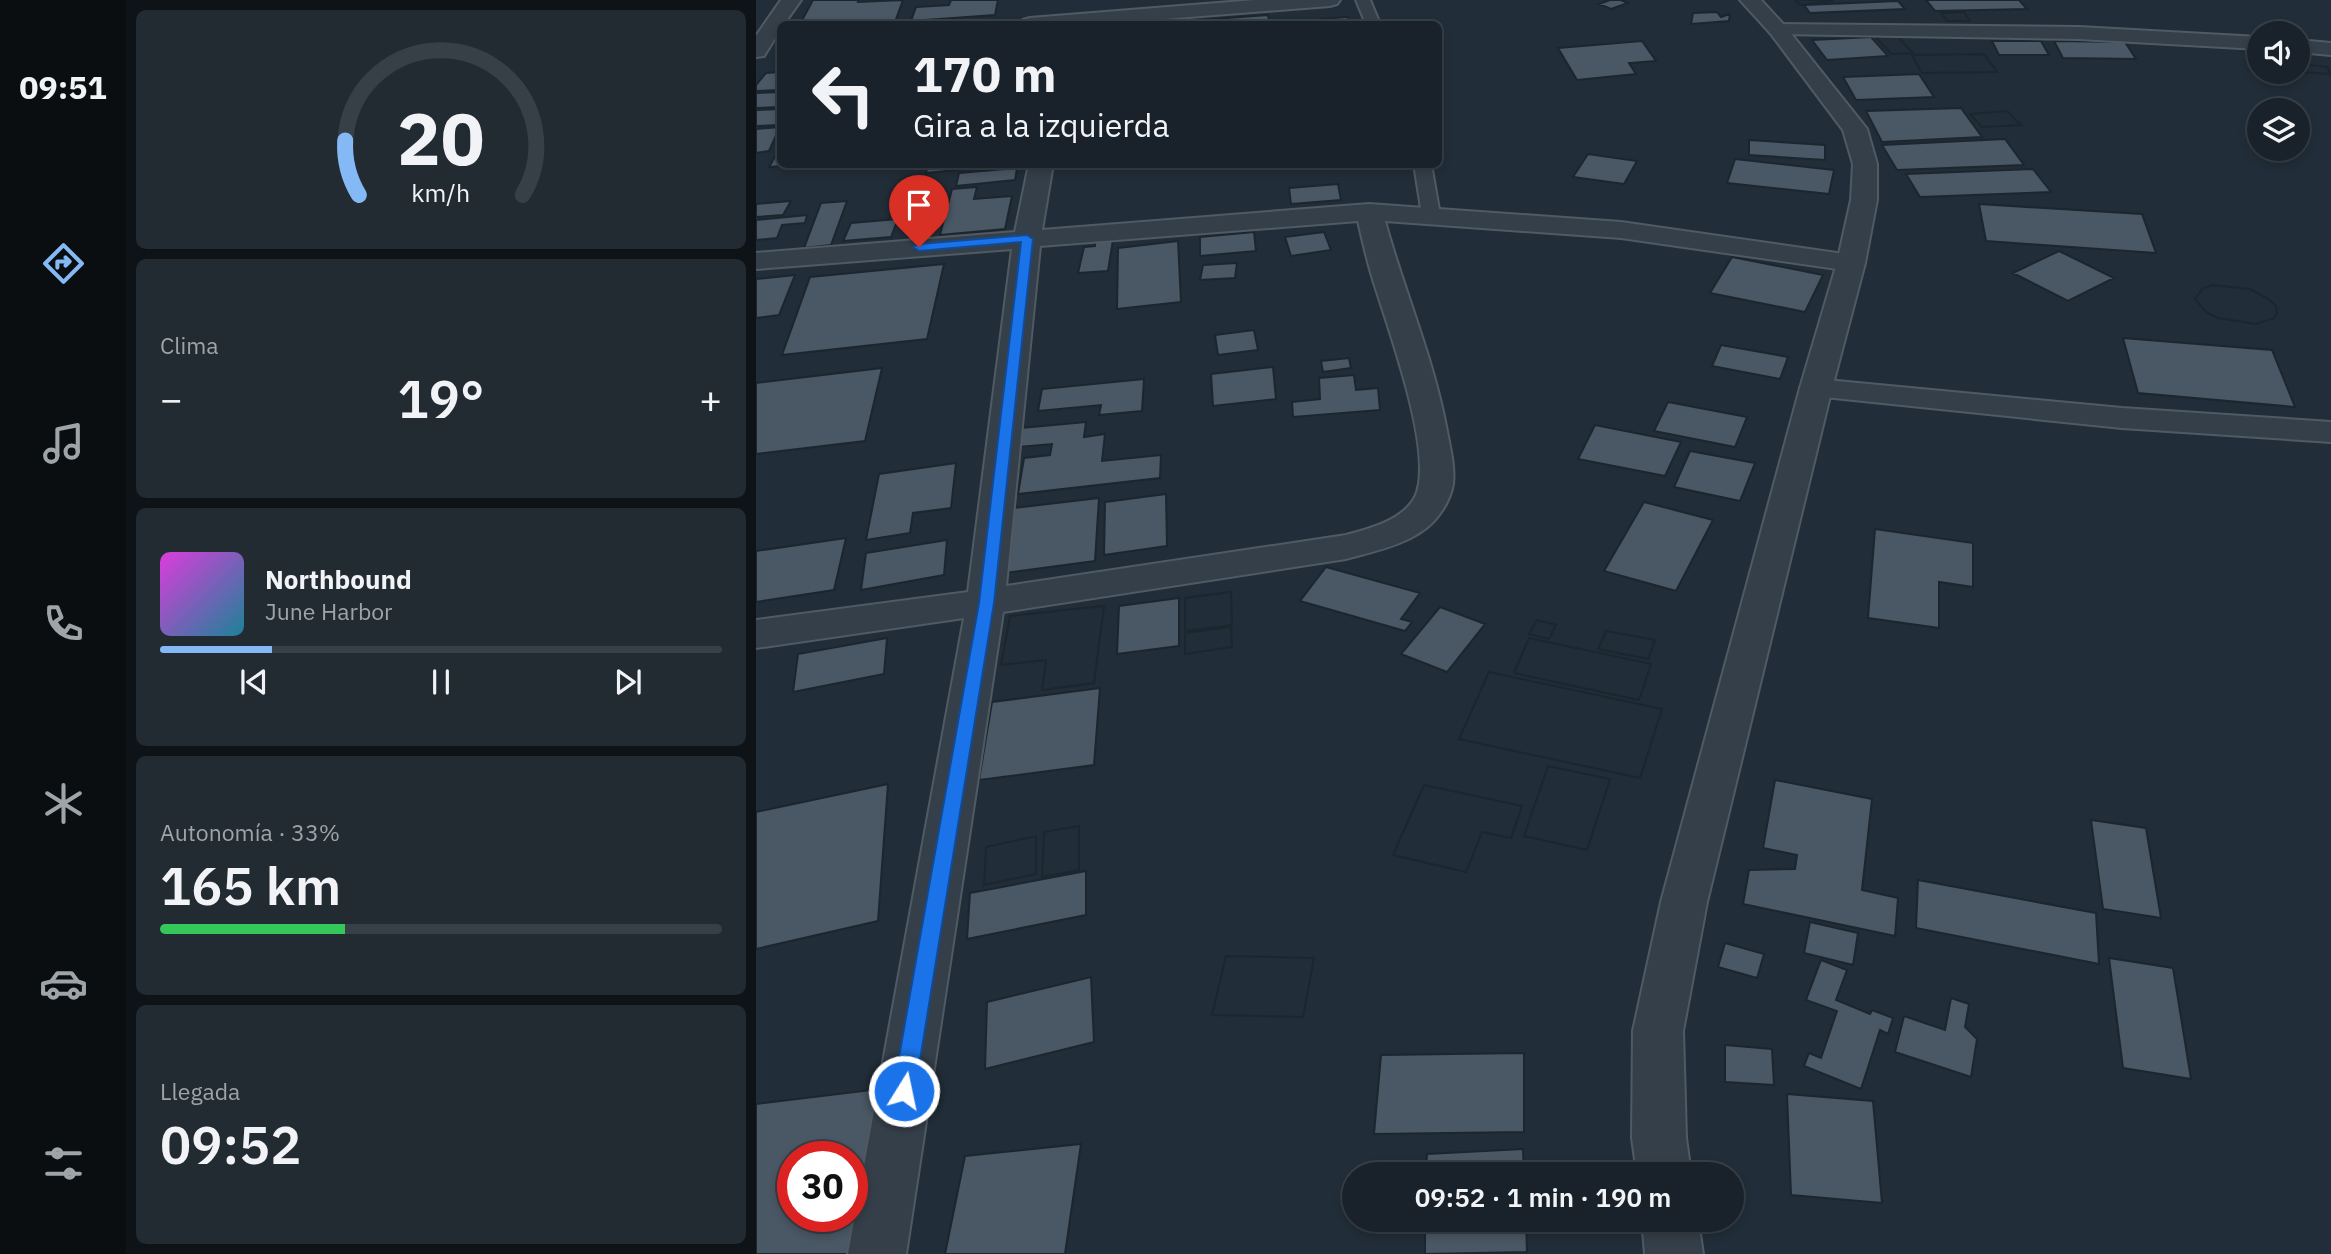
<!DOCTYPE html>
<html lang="es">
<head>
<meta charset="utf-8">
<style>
  body { margin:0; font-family:"IBM Plex Sans",sans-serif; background:#222a32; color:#f1f3f6; height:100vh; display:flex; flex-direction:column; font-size:26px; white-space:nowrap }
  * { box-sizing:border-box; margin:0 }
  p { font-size:23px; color:#9fa4a8 }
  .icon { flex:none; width:38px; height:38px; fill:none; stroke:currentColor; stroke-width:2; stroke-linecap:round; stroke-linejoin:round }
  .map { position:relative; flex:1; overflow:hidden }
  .details { display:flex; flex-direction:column; gap:10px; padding:10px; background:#0e1317; width:630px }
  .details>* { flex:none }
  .guide { position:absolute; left:21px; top:21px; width:665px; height:147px; border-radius:10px; box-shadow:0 4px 10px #0003,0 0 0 2px #373f47; background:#19222a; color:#f1f3f6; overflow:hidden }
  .fabs { position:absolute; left:1491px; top:21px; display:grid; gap:14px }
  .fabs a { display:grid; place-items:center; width:63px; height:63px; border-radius:50%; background:#19222a; box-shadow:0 4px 10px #0003,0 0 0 2px #373f47; font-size:35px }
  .speed { position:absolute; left:21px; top:1141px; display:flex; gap:14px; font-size:35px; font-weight:700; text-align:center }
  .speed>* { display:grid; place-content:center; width:91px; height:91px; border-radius:50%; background:#19222a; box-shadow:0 4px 10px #0003,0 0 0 2px #373f47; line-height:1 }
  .speed .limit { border:10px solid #d22; background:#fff; color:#111 }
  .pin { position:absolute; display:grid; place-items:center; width:60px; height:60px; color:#fff; margin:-72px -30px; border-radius:50% 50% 50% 0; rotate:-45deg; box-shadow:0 0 7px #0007 }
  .pin .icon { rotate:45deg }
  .me { position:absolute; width:77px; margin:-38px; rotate:10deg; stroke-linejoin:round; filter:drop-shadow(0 0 5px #0008) }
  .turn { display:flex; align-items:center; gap:24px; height:147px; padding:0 21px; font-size:32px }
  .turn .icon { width:91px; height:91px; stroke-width:2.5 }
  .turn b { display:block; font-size:49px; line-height:60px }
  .big { font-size:52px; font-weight:600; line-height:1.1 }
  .details .widget { flex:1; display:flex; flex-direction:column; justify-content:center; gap:10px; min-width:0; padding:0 24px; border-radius:10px; background:#222a32 }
  .details .dial { align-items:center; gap:0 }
  .dial svg { height:182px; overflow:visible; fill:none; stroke:#373f47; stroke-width:7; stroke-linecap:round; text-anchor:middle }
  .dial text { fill:#f1f3f6; stroke:none }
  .song { display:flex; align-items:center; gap:21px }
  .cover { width:84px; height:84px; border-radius:10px; background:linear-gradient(135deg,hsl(300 70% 55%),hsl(190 70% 35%)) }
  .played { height:7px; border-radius:4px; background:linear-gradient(90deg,#84b9f5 20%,#373f47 20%) }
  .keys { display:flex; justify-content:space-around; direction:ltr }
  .heat { display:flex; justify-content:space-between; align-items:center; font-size:38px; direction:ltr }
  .charge { height:10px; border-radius:5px; background:linear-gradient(90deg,#34c759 33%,#373f47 0) }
  .trip { position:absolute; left:586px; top:1162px; width:402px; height:70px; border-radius:35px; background:#19222a; box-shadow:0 4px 10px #0003,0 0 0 2px #373f47; font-weight:600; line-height:70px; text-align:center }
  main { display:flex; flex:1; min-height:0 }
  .tabs { display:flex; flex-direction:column; width:126px; justify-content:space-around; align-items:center; background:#0a0e11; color:#9fa4a8 }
  .tabs .icon { width:49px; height:49px }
  .tabs .selected { color:#84b9f5 }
  .tabs b { font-size:32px; color:#f1f3f6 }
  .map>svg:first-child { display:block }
  .building { fill:#4a5764; stroke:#1c262f; stroke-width:2; fill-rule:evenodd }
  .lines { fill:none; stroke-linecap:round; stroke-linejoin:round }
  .service-casing { stroke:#505a63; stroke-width:4 }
  .minor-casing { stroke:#505a63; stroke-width:4 }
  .tertiary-casing { stroke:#505a63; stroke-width:4 }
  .service { fill:#353f49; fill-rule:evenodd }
  .minor { fill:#353f49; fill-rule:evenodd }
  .tertiary { fill:#353f49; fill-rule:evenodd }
  .route { fill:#1a73e8; stroke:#114b97; stroke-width:2 }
</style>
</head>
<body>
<main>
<nav class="tabs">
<b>09:51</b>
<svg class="icon selected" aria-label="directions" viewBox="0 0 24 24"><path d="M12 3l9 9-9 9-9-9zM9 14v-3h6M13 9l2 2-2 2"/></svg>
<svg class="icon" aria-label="music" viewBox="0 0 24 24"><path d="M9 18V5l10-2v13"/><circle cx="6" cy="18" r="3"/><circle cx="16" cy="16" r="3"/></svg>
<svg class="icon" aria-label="phone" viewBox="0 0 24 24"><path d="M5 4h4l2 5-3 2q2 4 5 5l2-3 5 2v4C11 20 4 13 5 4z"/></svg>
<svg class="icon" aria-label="climate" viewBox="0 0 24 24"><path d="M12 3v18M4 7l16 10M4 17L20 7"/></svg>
<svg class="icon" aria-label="car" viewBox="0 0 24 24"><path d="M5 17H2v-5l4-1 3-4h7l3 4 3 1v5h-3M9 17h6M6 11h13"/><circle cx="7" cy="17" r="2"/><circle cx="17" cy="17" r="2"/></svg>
<svg class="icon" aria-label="filters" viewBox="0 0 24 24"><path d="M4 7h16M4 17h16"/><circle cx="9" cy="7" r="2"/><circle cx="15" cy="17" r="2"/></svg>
</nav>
<section class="details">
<div class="widget dial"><svg viewBox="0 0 100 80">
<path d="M14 69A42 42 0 1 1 86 69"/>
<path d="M14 69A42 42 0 0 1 8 45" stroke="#84b9f5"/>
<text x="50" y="56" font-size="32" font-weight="700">20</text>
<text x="50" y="72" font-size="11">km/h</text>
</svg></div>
<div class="widget"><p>Clima</p>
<div class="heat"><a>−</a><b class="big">19°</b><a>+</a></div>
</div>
<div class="widget">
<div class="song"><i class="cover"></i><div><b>Northbound</b><p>June Harbor</p></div></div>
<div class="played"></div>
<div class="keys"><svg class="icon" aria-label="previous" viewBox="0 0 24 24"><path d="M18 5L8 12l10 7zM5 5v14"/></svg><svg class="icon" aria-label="pause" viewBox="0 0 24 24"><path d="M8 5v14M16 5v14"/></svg><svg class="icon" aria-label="next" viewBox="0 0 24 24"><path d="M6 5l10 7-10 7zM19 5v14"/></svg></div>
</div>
<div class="widget"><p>Autonomía · 33%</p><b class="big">165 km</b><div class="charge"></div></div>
<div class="widget"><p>Llegada</p><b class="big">09:52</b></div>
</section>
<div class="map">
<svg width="1575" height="1254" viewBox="0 0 1575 1254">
  <rect width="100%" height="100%" fill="#212d38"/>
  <path class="building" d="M57 0H103L102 2 147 0 139 22 44 24Z
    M195 0H242L239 15 155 21 160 7 193 5Z
    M854 0H865L872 3 855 9 843 4Z
    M1039 0H1075L1076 1 1044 5Z
    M1039 0H1075L1076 1 1044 5Z
    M1170 0H1263L1271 9 1179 11Z
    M1142 1 1149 9 1054 13 1048 5Z
    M961 12 965 17 974 14 973 21 935 24 937 13Z
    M1208 12 1214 21H1191L1185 13Z
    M1208 12 1214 21H1191L1185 13Z
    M512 15 514 24H444L443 20Z
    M592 17 594 24H565L564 19Z
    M1141 36 1157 53 1135 54 1120 37Z
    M1141 36 1157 53 1135 54 1120 37Z
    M1115 37 1132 56 1071 60 1056 40Z
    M886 41 900 61 873 63 880 74 821 80 802 48Z
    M1236 41H1285L1293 55H1243Z
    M1298 41 1369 42 1380 59 1307 58Z
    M1228 54 1241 72 1166 73 1156 55Z
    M1228 54 1241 72 1166 73 1156 55Z
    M1542 64 1571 67 1575 74 1542 72Z
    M1542 64 1571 67 1575 74 1542 72Z
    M24 72V90L0 91V85L10 73Z
    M1163 74 1178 97 1100 100 1087 77Z
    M24 92V107L0 108V93Z
    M1205 108 1226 137 1126 142 1110 111Z
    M24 109V125L0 126V110Z
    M1251 111 1265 125 1226 127 1214 114Z
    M1251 111 1265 125 1226 127 1214 114Z
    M24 127 13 151 0 153V129Z
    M1249 139 1268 165 1141 170 1126 145Z
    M993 140 1069 145V160L993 155Z
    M24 154V164H52L13 167 20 155Z
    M832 154 881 161 868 184 817 177Z
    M979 159 1078 170 1073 194 971 183Z
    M172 164H262L170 173Z
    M261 168 259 180 200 186 203 173Z
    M1277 169 1295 192 1164 197 1150 174Z
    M582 184 585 200 535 204 533 188Z
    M221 187 218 199 256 196 249 229 184 235 196 189Z
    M170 198 163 214 134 217 142 200Z
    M35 201 27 215 0 217V204Z
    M91 201 75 245 48 248 65 203Z
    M1223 204 1386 214 1400 253 1230 241Z
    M51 215 49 223 26 225 21 238 0 240V220Z
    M142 219 135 237 87 241 95 223Z
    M498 232 500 251 444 256V237Z
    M568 232 575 250 535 256 529 237Z
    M357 240 352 271 322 273 328 247 339 246V241Z
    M422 241 425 302 361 309 362 248Z
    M1303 251 1358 278 1312 301 1257 273Z
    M976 257 1067 275 1049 312 954 293Z
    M481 263 479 278 444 280 447 265Z
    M188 264 171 339 26 355 54 277Z
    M39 275 23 315 0 318V279Z
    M1456 285 1494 289 1514 300 1520 306 1521 313 1518 318 1500 324 1462 318 1450 312 1439 299 1447 288Z
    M1456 285 1494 289 1514 300 1520 306 1521 313 1518 318 1500 324 1462 318 1450 312 1439 299 1447 288Z
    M498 330 502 350 462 355 459 335Z
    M1367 338 1516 350 1539 407 1382 393Z
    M965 345 1032 357 1024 379 956 366Z
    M593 358 595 368 567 372 565 361Z
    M517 367 520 399 457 406 455 374Z
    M126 368 109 441 0 454V383Z
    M598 375 600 390 622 388 624 410 537 417 536 402 564 399 563 378Z
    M388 379 386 411 343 415 345 405 282 411 286 389Z
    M912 402 991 417 979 447 898 431Z
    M330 422 328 437 349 434 346 461 405 455 404 478 262 494 268 458 294 455 296 444 262 447 265 428Z
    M839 425 925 442 909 476 822 459Z
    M934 451 999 463 984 501 918 487Z
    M200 463 195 508 157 513 154 533 110 540 123 474Z
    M410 494 411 546 348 555 349 502Z
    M343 498 339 561 248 573 257 508Z
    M888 502 957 520 920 591 848 571Z
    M1119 529 1217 543V587L1183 582V628L1112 618Z
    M90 538 78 590 0 602V551Z
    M191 540 188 575 105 590 110 553Z
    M570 567 664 593 645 619 656 622 649 631 544 601Z
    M475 592 476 625 429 631V598Z
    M475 592 476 625 429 631V598Z
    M423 598V646L361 654 363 606Z
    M348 606 338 683 286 690 290 660 245 665 254 616Z
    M348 606 338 683 286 690 290 660 245 665 254 616Z
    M684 607 729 624 691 672 645 654Z
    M781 620 800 625 793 639 773 634Z
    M781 620 800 625 793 639 773 634Z
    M475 627 476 647 429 654V633Z
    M475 627 476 647 429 654V633Z
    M850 631 899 640 892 659 842 649Z
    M850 631 899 640 892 659 842 649Z
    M131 638 128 674 37 692 42 654Z
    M773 638 895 664 883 700 758 673Z
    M773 638 895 664 883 700 758 673Z
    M733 672 906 709 884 778 703 739Z
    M733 672 906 709 884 778 703 739Z
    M344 688 338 765 223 780 236 702Z
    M792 766 854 779 831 850 768 836Z
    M792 766 854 779 831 850 768 836Z
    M1019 780 1116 799 1106 890 1142 898 1139 936 987 904 993 870 1039 869 1041 855 1007 848Z
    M132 784 122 921 0 949V812Z
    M668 785 766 806 755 838 726 832 710 872 637 855Z
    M668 785 766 806 755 838 726 832 710 872 637 855Z
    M1335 820 1390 828 1405 918 1347 909Z
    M323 826V870L286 877 288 832Z
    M323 826V870L286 877 288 832Z
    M280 836V874L228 885 230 847Z
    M280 836V874L228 885 230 847Z
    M330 871V915L211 939 214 893Z
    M1162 880 1340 913 1343 964 1160 928Z
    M1054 922 1102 933 1097 965 1048 953Z
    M969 943 1008 954 1001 978 962 967Z
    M470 956 558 958 547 1017 456 1015Z
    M470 956 558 958 547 1017 456 1015Z
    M1353 958 1417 968 1435 1079 1367 1068Z
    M1065 960 1091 970 1080 1000 1114 1014 1116 1010 1137 1018 1132 1034 1124 1030 1105 1089 1048 1066 1053 1053 1065 1058 1081 1011 1050 1000Z
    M335 977 338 1042 229 1069 231 1002Z
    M1195 998 1213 1004 1209 1027 1221 1039 1215 1077 1139 1052 1148 1016 1189 1030Z
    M969 1045 1016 1049 1018 1085 969 1082Z
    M768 1053V1132L618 1134 625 1055Z
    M140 1087 101 1254H0V1104ZM37 1157H96V1216H37Z
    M1031 1094 1117 1101 1126 1203 1035 1195Z
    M325 1144 309 1254H189L209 1156Z
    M767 1149 768 1174H670L671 1154Z
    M669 1220H770L771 1252 669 1254Z"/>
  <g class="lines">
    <g class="service-casing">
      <path id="service" d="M600 0H614L624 24H610Z
        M658 164H675L684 215 681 219 675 220 666 215Z"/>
    </g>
    <g class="minor-casing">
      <path id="minor" d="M25 0H45L28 24H24V30L8 56 0 57V36Z
        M499 0H584L581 4 574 6 344 24H264L267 20 274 18Z
        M1022 24 1323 27 1503 37V49L1323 39 1015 34 1012 30 1015 26Z
        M1542 40 1575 43V55L1542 52Z
        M273 164H297L286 230 613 204 865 222 1095 255 1105 257 1109 263 1105 269 1095 271 865 238 629 221C648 291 678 359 691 431 694 448 699 466 697 484 695 497 687 511 678 521 656 544 619 551 590 559L247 612 150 1254H92L208 618 0 648V620L212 592 256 249 0 269V253L259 232ZM602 221C606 238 610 256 615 273 629 321 680 453 659 497 647 520 613 529 590 535L250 586 284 246Z
        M1060 379 1366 408 1575 422V442L1366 428 1049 395 1044 388 1049 381Z"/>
    </g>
    <g class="tertiary-casing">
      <path id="tertiary" d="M984 0H1005L1029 26 1111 129 1121 164V200L1109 263 1076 388 951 902 927 1031 930 1138 935 1174H881L876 1138 877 1031 905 902 1044 388 1081 263 1095 200 1097 164 1087 130 1015 34Z
        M886 1220H942L947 1254H889Z"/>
    </g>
    <use href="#service" class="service"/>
    <use href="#minor" class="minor"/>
    <use href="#tertiary" class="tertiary"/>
  </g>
  <path class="route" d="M271 235 277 239 238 603 159 1091 156 1098 148 1101 141 1098 137 1091 223 603 265 242 163 251 157 247 163 244Z"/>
</svg>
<div class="fabs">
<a><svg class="icon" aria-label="sound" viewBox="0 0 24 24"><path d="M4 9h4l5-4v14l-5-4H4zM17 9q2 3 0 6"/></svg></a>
<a><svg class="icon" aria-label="layers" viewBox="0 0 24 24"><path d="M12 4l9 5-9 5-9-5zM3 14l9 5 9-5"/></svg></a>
</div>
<div class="speed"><div class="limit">30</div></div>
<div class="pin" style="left:163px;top:247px;background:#d93025"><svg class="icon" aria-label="arrive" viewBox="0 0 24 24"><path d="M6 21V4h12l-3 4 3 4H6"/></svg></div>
<svg class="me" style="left:148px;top:1091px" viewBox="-20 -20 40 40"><circle r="17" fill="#1a73e8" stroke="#fff" stroke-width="3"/><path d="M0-11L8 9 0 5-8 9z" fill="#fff"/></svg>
<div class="trip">09:52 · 1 min · 190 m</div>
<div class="guide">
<div class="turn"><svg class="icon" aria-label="left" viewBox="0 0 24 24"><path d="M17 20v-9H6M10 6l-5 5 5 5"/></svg><div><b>170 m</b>Gira a la izquierda</div></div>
</div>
</div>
</main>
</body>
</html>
